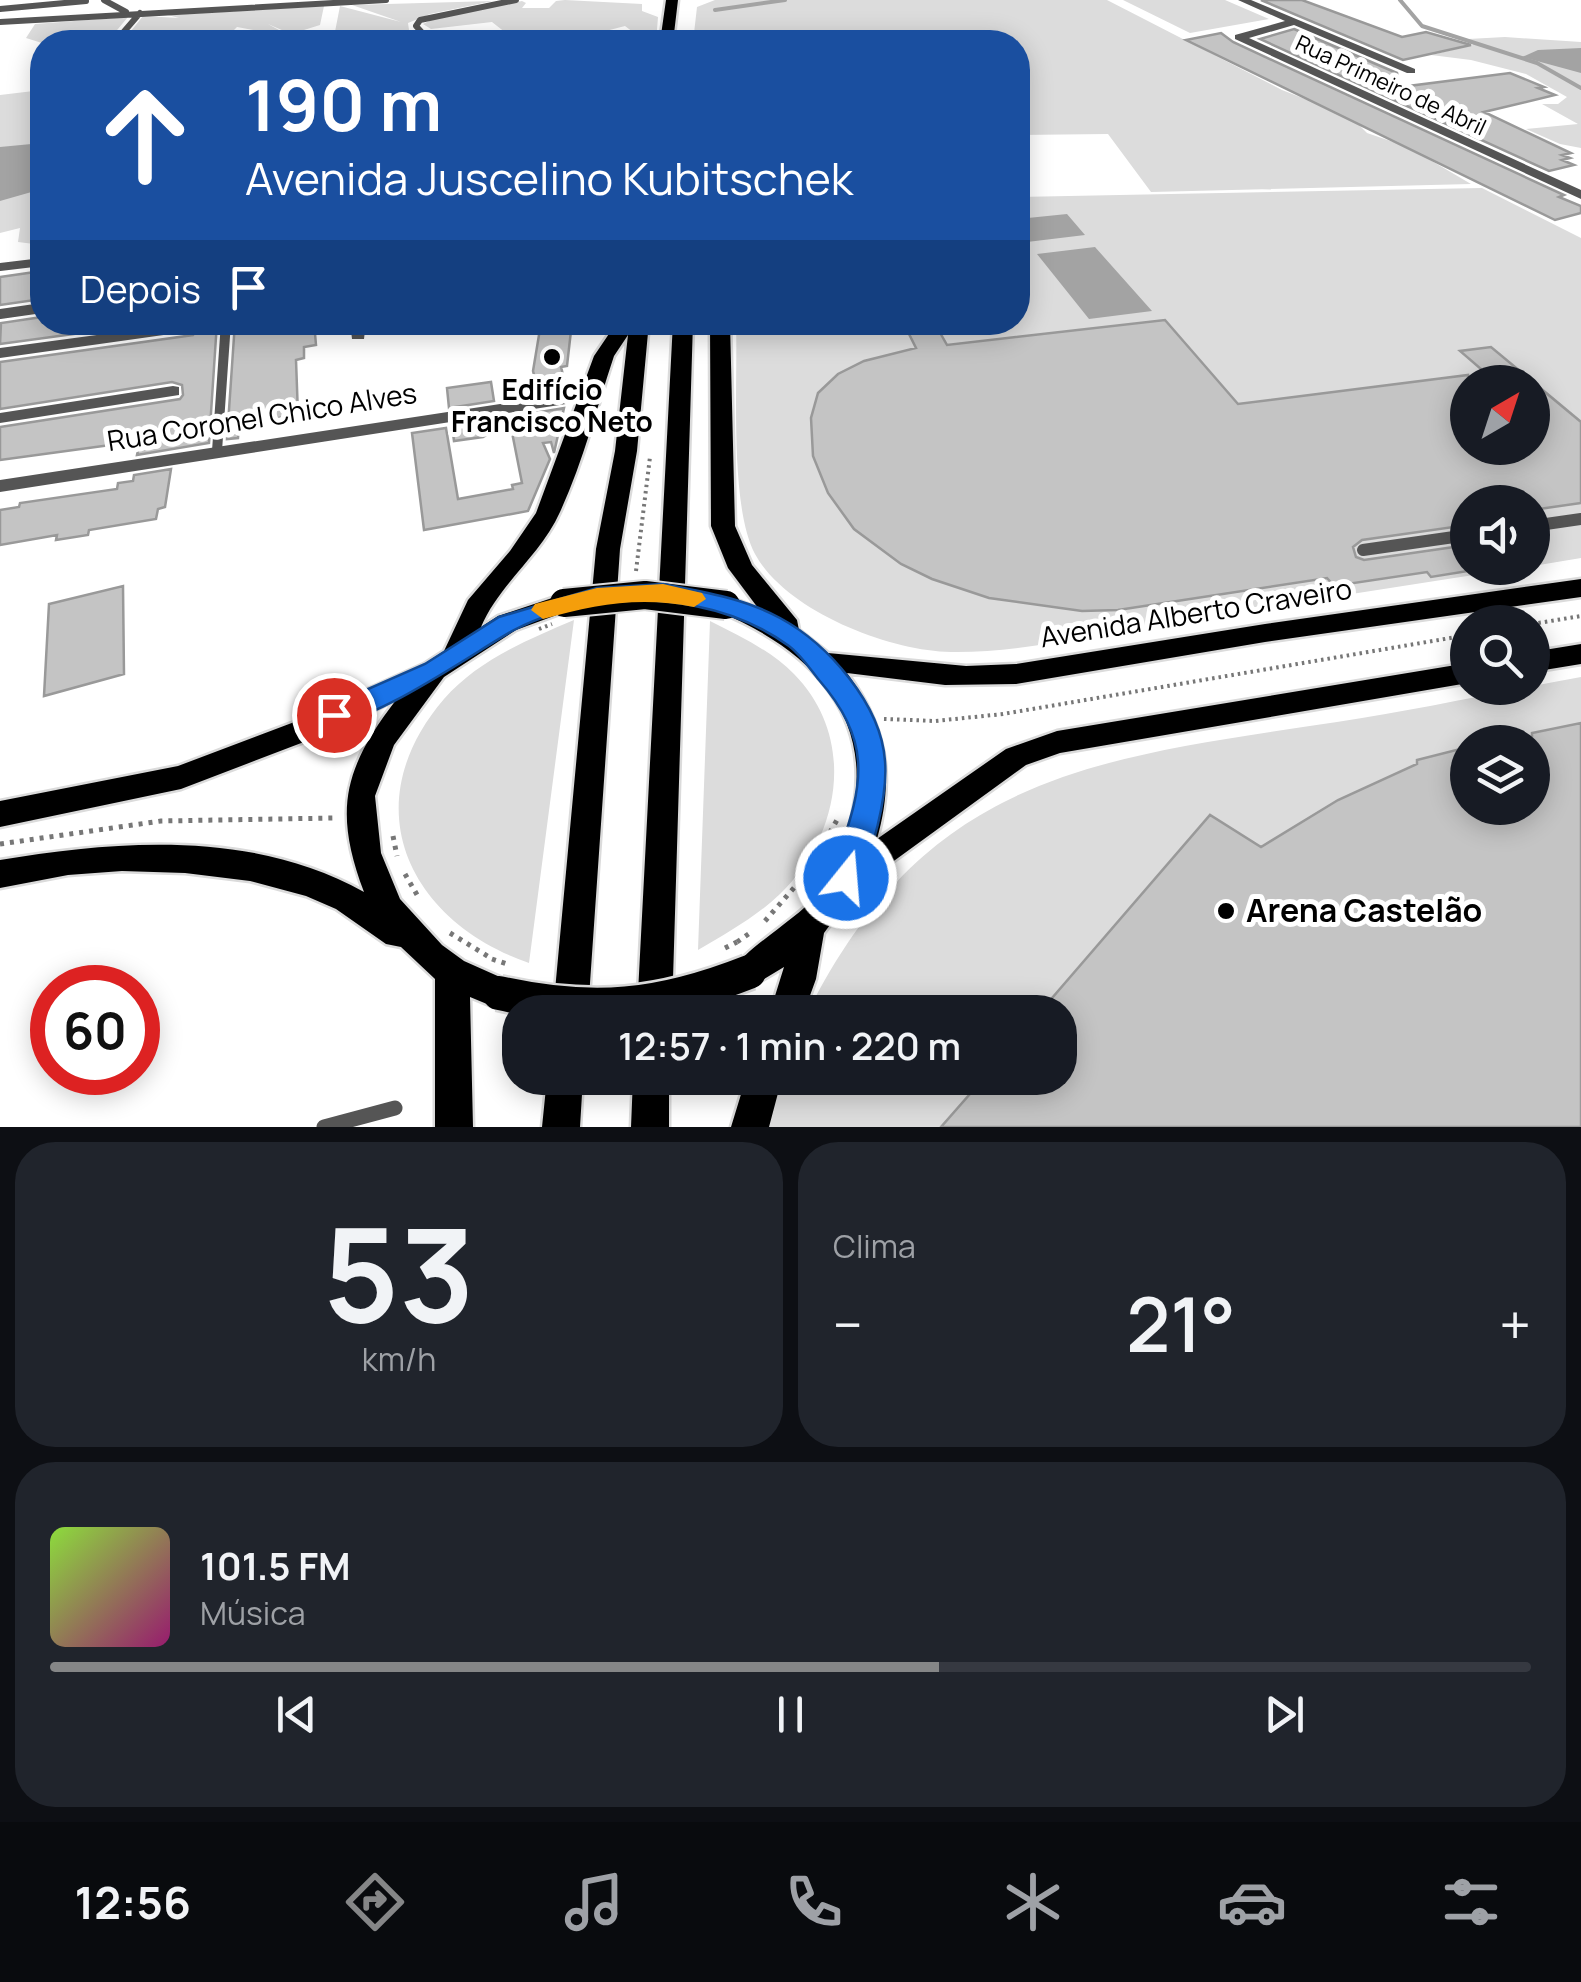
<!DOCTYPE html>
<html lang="pt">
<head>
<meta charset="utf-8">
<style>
  body { margin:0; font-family:Manrope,sans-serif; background:#20242c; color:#f1f3f6; height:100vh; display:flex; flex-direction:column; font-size:38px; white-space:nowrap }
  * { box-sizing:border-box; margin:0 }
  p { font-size:32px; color:#9ea1a6 }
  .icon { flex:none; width:55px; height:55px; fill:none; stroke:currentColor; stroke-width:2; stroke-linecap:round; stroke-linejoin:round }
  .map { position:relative; height:1127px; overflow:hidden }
  .panel { display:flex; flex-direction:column; gap:15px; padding:15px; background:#0d0f14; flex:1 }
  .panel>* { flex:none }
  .banner { position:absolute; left:30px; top:30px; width:1000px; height:305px; border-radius:40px; box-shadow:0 5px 25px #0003; background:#1a4fa0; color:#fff; overflow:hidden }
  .needle { width:65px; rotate:39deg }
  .fabs { position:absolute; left:1450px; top:365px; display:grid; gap:20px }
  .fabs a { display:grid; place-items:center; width:100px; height:100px; border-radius:50%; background:#171b24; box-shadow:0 5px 25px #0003; font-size:50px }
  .speed { position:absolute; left:30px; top:965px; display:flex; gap:20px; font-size:50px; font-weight:700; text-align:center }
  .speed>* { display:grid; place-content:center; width:130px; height:130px; border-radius:50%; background:#171b24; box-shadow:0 5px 25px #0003; line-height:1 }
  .speed .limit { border:15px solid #d22; background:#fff; color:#111 }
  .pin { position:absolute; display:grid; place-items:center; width:85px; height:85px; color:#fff; margin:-42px; border:5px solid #fff; border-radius:50%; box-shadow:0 2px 10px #0007 }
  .me { position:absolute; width:110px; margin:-55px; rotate:17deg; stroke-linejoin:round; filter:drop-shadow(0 0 8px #0008) }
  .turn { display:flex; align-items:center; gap:35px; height:210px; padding:0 50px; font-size:45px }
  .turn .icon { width:130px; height:130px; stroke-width:2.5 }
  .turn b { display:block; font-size:70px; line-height:85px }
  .then { display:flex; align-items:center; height:95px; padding:0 50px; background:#0003; gap:20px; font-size:38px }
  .big { font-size:75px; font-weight:600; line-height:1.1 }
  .panel .widget { flex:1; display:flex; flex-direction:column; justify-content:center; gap:15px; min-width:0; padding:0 35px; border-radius:40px; background:#20242c }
  .panel .dial { align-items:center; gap:0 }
  .dial b { font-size:130px; line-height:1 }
  .song { display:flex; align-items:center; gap:30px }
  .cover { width:120px; height:120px; border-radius:15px; background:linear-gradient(135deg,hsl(90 70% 55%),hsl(320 70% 35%)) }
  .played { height:10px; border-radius:5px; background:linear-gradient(90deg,#858687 60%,#363941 60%) }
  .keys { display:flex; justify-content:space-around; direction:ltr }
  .heat { display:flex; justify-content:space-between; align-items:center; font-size:55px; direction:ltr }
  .panel .tiles { flex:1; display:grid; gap:15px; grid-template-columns:1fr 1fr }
  .widget:last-child { grid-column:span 2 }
  .trip { position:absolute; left:502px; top:995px; width:575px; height:100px; border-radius:40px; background:#171b24; box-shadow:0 5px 25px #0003; font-weight:600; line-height:100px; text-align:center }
  .dock { display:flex; height:160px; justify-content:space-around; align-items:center; background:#090b0e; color:#9ea1a6 }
  .dock .icon { width:70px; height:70px }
  .dock .on { color:#858687 }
  .dock b { font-size:45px; color:#f1f3f6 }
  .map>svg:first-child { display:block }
  .green { fill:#dcdcdc; fill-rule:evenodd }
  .water { fill:#a3a3a3 }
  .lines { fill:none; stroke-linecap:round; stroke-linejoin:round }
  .stream { stroke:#a3a3a3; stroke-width:4 }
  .building { fill:#c4c4c4; stroke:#999; stroke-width:2.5 }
  .primary-casing { stroke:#dbdbdb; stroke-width:5 }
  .path-far1 { stroke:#777; stroke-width:4; stroke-dasharray:2.5 4; stroke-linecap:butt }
  .path { stroke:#777; stroke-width:5; stroke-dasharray:4 6; stroke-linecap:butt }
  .service-far4 { stroke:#555; stroke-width:6 }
  .service-far3 { stroke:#555; stroke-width:8 }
  .service-far2 { stroke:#555; stroke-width:10 }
  .service-far1 { stroke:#555; stroke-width:12 }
  .service { stroke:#555; stroke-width:15 }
  .minor { fill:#555; fill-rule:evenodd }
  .primary { fill:#000; fill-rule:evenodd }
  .primary-bridge-far1-casing { stroke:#dbdbdb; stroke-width:32; stroke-linecap:butt }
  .primary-bridge-casing { stroke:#dbdbdb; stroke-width:39; stroke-linecap:butt }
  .path-bridge-far1 { stroke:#777; stroke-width:4; stroke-dasharray:2.5 4; stroke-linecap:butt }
  .path-bridge { stroke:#777; stroke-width:5; stroke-dasharray:4 6; stroke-linecap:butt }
  .primary-bridge-far1 { stroke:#000; stroke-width:28 }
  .primary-bridge { stroke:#000; stroke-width:34 }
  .route { fill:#1a73e8; stroke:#114b97; stroke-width:2.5 }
  .slow { fill:#f59e0b }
  .poi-dot { fill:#000; stroke:#fff; stroke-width:4 }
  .labels { text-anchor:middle; stroke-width:10; stroke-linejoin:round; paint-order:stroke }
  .far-street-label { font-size:22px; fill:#000; stroke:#fff }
  .poi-label { font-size:28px; font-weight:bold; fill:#000; stroke:#fff }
  .street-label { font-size:28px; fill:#000; stroke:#fff }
  .near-poi-label { font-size:32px; font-weight:bold; fill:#000; stroke:#fff; text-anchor:start }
</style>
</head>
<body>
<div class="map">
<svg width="1581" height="1127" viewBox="0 0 1581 1127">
  <rect width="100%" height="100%" fill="#fff"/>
  <path class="green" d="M565 0 642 4V11L658 17 656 42H593L633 32 625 26 563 42H452L506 33 492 22 431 29 423 24 437 17 522 1 526 3 522 8H549L556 1Z
    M715 0H1107L1282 90 1351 117 1367 133 1408 147 1471 184 1151 192 1108 134 1018 135V42H693L697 7Z
    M1123 0H1225L1269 19 1190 33Z
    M493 1 430 14 408 23 409 30 378 31 384 42H333L340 6 401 22 352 5Z
    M324 6 320 25 291 34 268 24 288 35 285 36 256 37 258 31 237 27 233 31 143 32 135 40 123 41 143 16 179 18 168 15Z
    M128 17 107 42 42 43 26 38 35 24Z
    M1505 37 1581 42V148L1560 144 1526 129 1578 124 1542 104H1558L1567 97 1526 74 1471 60 1431 55 1473 45 1468 39Z
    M42 90V245L18 242 20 228 0 233V95Z
    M1482 188 1581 238V558L1533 566 1532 502H1468V568H1520C1400 586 1281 605 1161 624 1093 635 1020 653 951 652 889 651 786 611 755 554 729 505 738 383 736 323L1018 322V197ZM1468 382H1532V448H1468Z
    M574 620 529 963C408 921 353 805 444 699 478 660 527 640 574 620Z
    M710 621C740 636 770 650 794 674 857 738 841 835 780 894 756 917 727 933 698 950Z
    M1581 677V1127H769L781 1078H1060V1012H808C927 773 1098 758 1337 722 1418 710 1502 691 1581 677ZM1468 742H1532V808H1468Z"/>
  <path class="water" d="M1581 48V73L1522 57 1538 50Z
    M42 143V189L0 201V147Z
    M1067 214 1085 235 1027 242 1018 230V219Z
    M1095 247 1152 311 1089 319 1037 254Z"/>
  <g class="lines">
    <path class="stream" d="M1400 0 1422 26 1537 63 1581 88
      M715 10 785 0"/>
  </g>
  <path class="building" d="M1261 0H1302L1402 37 1426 32 1471 45 1403 60Z
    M1294 29 1397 73 1400 87 1510 73 1544 87 1538 88 1555 95 1484 112 1571 153 1562 155 1570 158 1562 160 1574 165 1549 171 1260 39Z
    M1221 33 1233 42 1564 195 1559 197 1581 206V213L1555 220 1186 40Z
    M42 271V299L0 305V277Z
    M42 317V322H162L0 344 1 323Z
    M1165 320 1238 404 1468 375V448H1532V382H1496L1460 351 1491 347 1581 422V503L1532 510V502H1468V525L1362 540 1353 547 1356 557 1364 560 1468 545V571L1431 577 1427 572 1334 586 1327 578 1118 610 1082 611 989 598 932 579 901 564 854 529 828 493 813 456 811 418 818 393 838 374 864 361 916 348 903 322H934L947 345Z
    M192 322H217L209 443 137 455 140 441 0 460V427L180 399 183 395 182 385 172 382 0 409V362L193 335 198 327Z
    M235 322H314L316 345 304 347V358L296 360 298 415 239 424 238 438 227 439Z
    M545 322H572L567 366 561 367 567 390 539 394 533 371 540 329H544Z
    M491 382 494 401 449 408 447 388Z
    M564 408 554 453 551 442 543 443 550 459 528 511 424 530 412 433 446 428 458 499 513 489 512 485 522 483 509 417Z
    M497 418 499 428 483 437 454 441 452 426Z
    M171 469 165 507 158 509 156 519 89 530 88 535 56 540 57 535 0 545V510L19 507 20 503 117 489 118 483 133 481 134 475Z
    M123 586 124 674 44 696 49 604Z
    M1581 723V1127H941L984 1078H1060V1012H1040L1210 815 1261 847 1338 800 1417 764V760L1468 747V808H1532V733Z"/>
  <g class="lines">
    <g class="primary-casing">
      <path id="primary" d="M666 0H678L673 42H660Z
        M617 322H649L637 451 620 549 588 1012H553L596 549 615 451 628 335 614 356C597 407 583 462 560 512 541 555 499 584 481 627L498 616 564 594 573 597 577 603 573 609 516 630 444 677 394 745 375 796 381 853 400 899 442 945 464 961 511 982 516 993 511 1004 499 1009 470 997 473 1127H435V979L401 947 386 944 336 909 306 896 250 881 185 873 122 871 68 875 0 888V860C119 840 254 830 364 892 333 810 344 768 396 700L317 737 181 789 0 827V801L178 766 297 721 424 664 444 651 468 600 510 551 536 513 594 356Z
        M673 322H693L672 1012H637Z
        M710 322H730L735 526 752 565 797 620 799 630 828 653 966 666 1016 664 1265 624 1581 579V597L1265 642 1016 684 945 685 847 673C886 726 895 776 877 839L1006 749 1057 731 1468 663V683L1060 753 1026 765 858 887 824 933 816 979 804 1012H770L784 967 749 988 737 983 732 972C742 950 796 920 816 896 833 876 842 852 849 828 880 719 813 650 717 611L713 605 717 599 726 596 758 608 728 568 711 526Z
        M1581 644V664L1532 672V652Z
        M547 1078H583L580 1127H542Z
        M633 1078H669V1127H631Z
        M746 1078H782L769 1127H731Z"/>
    </g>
    <path class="path-far1" d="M636 571 650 457
      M1532 624 1581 616
      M884 719 935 721 1003 714 1468 635"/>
    <path class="path" d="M393 836 397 856
      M0 844 161 821 334 818
      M405 874 420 900
      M765 921 806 874 837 820
      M450 933 489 957
      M737 942 750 933"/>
    <path class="service-far4" d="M104 0 126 12
      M0 9 86 1
      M0 22 386 0
      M115 42 140 13
      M423 42 428 39 416 26 420 20 516 0"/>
    <path class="service-far3" d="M0 267 42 262"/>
    <path class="service-far2" d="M0 314 42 308
      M217 451 226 322
      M1568 521 1581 519"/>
    <path class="service-far1" d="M1532 526 1581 519
      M1363 550 1468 535"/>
    <path class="service" d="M324 1127 395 1108"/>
    <path class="minor" d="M1238 0H1251L1415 69V73H1407L1294 25 1249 38 1581 190V199L1235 39V35L1285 21Z
      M350 322H366L364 339H352Z
      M186 323 194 328 192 331 0 358V348Z
      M173 386 179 387V395L0 423V413Z
      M592 390 598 391V399L0 492V480Z"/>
    <use href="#primary" class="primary"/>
    <g class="primary-bridge-far1-casing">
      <path id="primary-bridge-far1" d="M564 603 645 595 726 605"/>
    </g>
    <g class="primary-bridge-casing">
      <path id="primary-bridge" d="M499 993C593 1014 660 1007 749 972"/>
    </g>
    <path class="path-bridge-far1" d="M539 629 552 624"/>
    <path class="path-bridge" d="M725 948 737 942
      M492 959 507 964"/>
    <use href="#primary-bridge-far1" class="primary-bridge-far1"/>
    <use href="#primary-bridge" class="primary-bridge"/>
  </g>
  <path class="route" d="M663 584C703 592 744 598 780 618 828 644 881 704 885 761 888 796 872 856 856 887L846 891 836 887 831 878C842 841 861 800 858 761 856 730 839 703 819 680 810 669 801 655 789 646 734 606 659 593 593 605 567 609 537 618 514 630 479 649 360 733 325 722L322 715 325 708 425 664 499 617 597 588Z"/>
  <path class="slow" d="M663 584 702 593 706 599 694 607C641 596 595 604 543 619L531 610 535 604 597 588Z"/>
  <g class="poi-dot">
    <circle cx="552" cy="357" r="10"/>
    <circle cx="1226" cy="911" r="10"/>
  </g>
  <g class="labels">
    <g class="far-street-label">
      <text transform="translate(1391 85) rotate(25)" y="8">Rua Primeiro de Abril</text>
    </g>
    <g class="poi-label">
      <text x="552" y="400">Edifício<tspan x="552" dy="32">Francisco Neto</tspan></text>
    </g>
    <g class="street-label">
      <text transform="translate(262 417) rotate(-9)" y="10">Rua Coronel Chico Alves</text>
      <text transform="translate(1196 613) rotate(-9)" y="10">Avenida Alberto Craveiro</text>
    </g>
    <g class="near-poi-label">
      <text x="1246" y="922">Arena Castelão</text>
    </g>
  </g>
</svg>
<div class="fabs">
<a><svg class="needle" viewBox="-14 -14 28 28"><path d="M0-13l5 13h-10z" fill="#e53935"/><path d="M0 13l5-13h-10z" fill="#9ea1a6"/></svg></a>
<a><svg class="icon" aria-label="sound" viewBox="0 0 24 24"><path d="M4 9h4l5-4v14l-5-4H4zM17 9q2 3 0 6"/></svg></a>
<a><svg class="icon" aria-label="search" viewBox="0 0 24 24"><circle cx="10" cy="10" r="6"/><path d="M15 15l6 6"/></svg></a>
<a><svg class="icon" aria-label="layers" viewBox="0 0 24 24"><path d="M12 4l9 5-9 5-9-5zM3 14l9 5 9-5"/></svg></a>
</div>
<div class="speed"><div class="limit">60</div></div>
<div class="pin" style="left:334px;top:715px;background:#d93025"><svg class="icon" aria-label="arrive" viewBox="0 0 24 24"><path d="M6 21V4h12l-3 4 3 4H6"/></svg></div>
<svg class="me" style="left:846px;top:878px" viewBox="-20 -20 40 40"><circle r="17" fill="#1a73e8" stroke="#fff" stroke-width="3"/><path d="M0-11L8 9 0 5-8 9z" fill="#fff"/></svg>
<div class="trip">12:57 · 1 min · 220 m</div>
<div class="banner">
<div class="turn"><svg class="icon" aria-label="ahead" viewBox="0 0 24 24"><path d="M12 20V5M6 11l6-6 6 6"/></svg><div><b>190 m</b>Avenida Juscelino Kubitschek</div></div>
<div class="then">Depois<svg class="icon" aria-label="arrive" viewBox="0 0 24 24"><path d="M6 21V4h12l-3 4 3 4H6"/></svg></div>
</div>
</div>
<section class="panel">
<div class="tiles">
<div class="widget dial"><b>53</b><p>km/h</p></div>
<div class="widget"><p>Clima</p>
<div class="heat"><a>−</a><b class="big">21°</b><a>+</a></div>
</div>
<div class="widget">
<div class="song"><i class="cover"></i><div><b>101.5 FM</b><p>Música</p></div></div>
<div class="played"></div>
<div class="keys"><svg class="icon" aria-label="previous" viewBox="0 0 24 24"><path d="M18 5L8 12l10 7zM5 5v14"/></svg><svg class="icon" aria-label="pause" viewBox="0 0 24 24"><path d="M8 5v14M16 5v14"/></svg><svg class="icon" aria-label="next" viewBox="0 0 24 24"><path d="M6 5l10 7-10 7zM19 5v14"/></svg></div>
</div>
</div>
</section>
<nav class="dock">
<b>12:56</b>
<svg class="icon on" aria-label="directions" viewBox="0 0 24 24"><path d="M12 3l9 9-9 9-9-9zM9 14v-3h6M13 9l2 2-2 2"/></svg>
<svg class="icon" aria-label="music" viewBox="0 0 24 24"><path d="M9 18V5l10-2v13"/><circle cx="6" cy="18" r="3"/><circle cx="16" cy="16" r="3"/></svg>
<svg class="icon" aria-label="phone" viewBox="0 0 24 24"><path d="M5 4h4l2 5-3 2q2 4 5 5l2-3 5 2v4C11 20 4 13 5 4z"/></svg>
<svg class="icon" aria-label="climate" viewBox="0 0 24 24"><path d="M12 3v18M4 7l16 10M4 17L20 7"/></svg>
<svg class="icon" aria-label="car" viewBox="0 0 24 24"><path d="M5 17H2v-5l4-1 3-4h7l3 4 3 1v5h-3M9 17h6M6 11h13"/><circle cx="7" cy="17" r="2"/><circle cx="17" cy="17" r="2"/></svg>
<svg class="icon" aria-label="filters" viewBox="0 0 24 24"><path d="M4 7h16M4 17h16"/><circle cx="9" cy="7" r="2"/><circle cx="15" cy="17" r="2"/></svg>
</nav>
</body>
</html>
